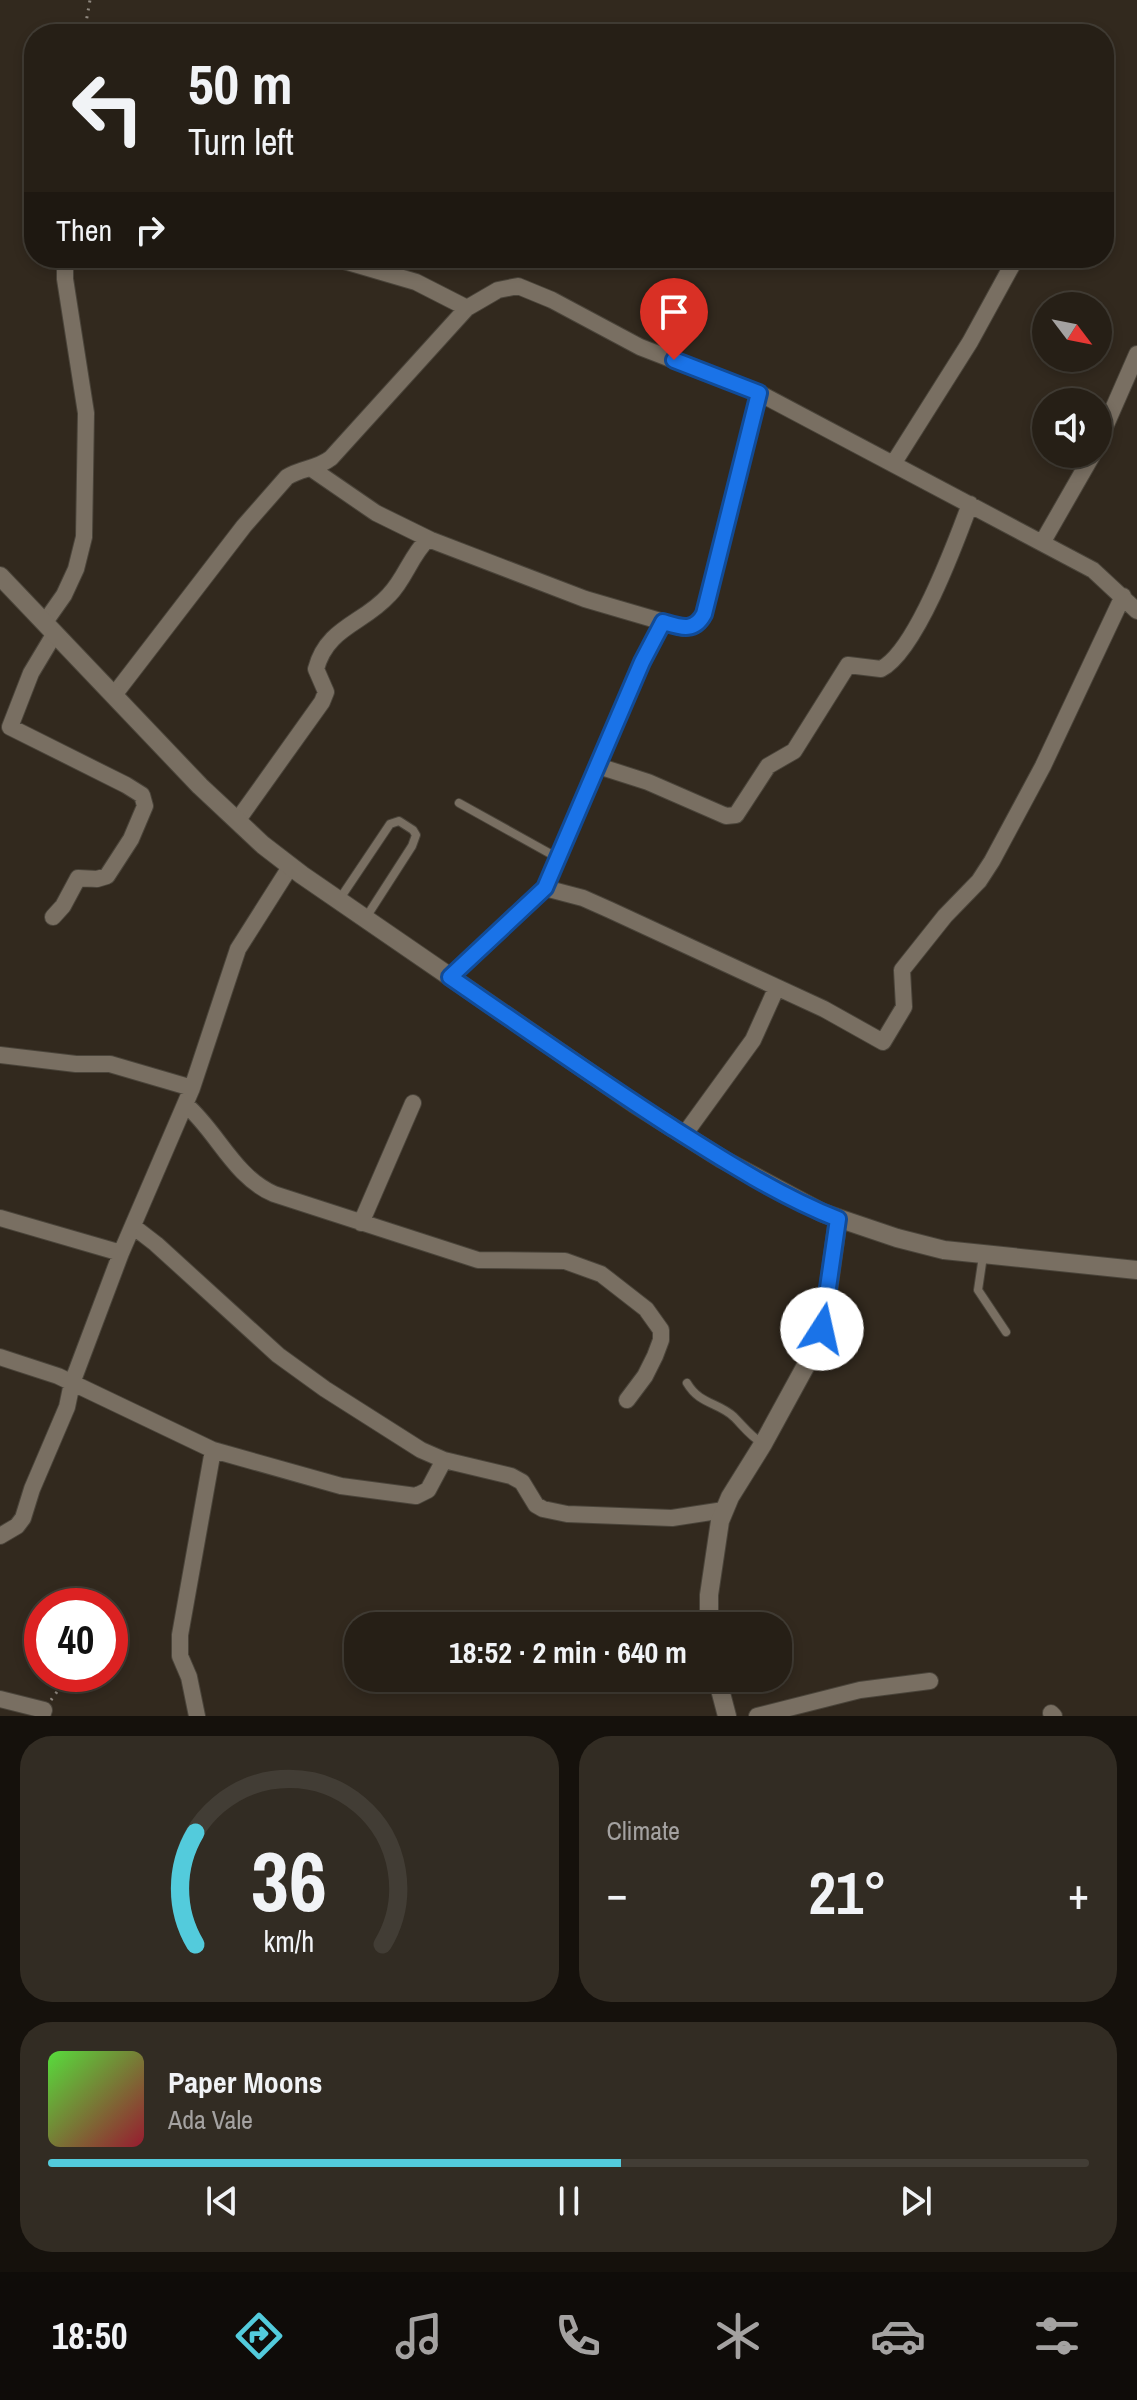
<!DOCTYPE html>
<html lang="en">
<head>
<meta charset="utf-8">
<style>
  body { margin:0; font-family:"Archivo Narrow",sans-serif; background:#322c23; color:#f1f3f6; height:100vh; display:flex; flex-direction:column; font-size:30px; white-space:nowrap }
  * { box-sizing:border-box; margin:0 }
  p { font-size:26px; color:#a4a2a1 }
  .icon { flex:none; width:44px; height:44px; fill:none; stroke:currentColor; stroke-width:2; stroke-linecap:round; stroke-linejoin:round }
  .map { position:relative; height:1716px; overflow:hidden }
  .drawer { display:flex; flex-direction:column; gap:20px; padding:20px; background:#15110c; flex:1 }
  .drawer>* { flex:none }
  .top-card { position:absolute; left:24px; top:24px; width:1090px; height:244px; border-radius:32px; box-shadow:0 4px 12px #0003,0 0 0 2px #423d35; background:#261f16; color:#f1f3f6; overflow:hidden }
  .needle { width:52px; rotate:122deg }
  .tools { position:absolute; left:1032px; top:292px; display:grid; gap:16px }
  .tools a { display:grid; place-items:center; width:80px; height:80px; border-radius:50%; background:#261f16; box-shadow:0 4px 12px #0003,0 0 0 2px #423d35; font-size:40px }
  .speed { position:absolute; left:24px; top:1588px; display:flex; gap:16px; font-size:40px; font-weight:700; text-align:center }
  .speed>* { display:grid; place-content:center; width:104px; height:104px; border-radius:50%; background:#261f16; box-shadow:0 4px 12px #0003,0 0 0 2px #423d35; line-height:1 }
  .speed .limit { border:12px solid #d22; background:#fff; color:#111 }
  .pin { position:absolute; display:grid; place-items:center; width:68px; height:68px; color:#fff; margin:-82px -34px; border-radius:50% 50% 50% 0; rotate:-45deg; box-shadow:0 0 8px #0007 }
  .pin .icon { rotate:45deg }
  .me { position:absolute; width:88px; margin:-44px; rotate:10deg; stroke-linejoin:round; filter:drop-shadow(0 0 6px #0008) }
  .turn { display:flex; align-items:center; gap:28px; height:168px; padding:0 32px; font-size:36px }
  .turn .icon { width:104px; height:104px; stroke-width:2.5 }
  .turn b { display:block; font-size:56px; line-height:68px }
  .then { display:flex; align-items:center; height:76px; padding:0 32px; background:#0003; gap:16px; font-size:30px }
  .big { font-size:60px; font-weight:700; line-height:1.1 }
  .drawer .widget { flex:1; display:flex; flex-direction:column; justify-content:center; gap:12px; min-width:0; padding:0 28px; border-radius:32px; background:#322c23 }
  .drawer .dial { align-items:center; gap:0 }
  .dial svg { height:208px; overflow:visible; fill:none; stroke:#423d35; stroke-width:7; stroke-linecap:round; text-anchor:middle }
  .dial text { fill:#f1f3f6; stroke:none }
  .song { display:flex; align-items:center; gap:24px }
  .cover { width:96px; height:96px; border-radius:12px; background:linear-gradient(135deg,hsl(110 70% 55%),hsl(350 70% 35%)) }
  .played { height:8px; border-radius:4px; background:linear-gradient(90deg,#53cbdc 55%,#423d35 55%) }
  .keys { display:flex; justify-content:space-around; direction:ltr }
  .heat { display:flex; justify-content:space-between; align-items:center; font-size:44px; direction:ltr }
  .drawer .tiles { flex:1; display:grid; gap:20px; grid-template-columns:1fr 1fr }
  .widget:last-child { grid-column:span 2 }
  .trip { position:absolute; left:344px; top:1612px; width:448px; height:80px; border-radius:32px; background:#261f16; box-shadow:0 4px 12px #0003,0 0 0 2px #423d35; font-weight:700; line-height:80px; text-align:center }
  .dock { display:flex; height:128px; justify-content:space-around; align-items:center; background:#0f0c09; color:#a4a2a1 }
  .dock .icon { width:56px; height:56px }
  .dock .active { color:#53cbdc }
  .dock b { font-size:36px; color:#f1f3f6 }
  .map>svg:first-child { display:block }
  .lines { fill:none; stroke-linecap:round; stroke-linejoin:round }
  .service-casing { stroke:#4a443a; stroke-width:10 }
  .minor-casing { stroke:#4a443a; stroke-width:18 }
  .tertiary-casing { stroke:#4a443a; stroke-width:20 }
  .path { stroke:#908980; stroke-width:3; stroke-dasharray:2 6; stroke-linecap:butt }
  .service { stroke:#796f62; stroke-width:8 }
  .minor { stroke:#796f62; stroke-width:16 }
  .tertiary { stroke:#796f62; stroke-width:18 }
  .route-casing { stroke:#114b97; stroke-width:20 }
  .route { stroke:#1a73e8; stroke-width:14 }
</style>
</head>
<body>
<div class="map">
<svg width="1137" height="1716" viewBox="0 0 1137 1716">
  <rect width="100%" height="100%" fill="#32291e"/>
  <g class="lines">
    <g class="service-casing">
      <path id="service" d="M459 803 558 858
        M339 900 390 824 399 821 413 830 416 835 412 846 365 919
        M983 1256 978 1290 1006 1332
        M687 1383C700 1405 718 1402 734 1417 744 1427 750 1436 762 1443"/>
    </g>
    <g class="minor-casing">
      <path id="minor" d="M334 258 416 282 467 308
        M1098 443 1137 354
        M893 464 970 342 1016 258
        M312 469 376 513 431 540 585 599 684 628C695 627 699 623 704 614L759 393
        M1042 543 1093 454
        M45 622 64 595 76 569 84 537 86 413 65 279V258
        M114 695 244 526 287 477C301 468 317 469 331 458L467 308 498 290 518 286 552 300 640 347 759 393 1093 570 1137 611
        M598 766 648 782 726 816 736 815 768 766 794 751 848 665 881 669C916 651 956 542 970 504
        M237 821 322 702 326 692 316 669C327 627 363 624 389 595 405 579 411 555 428 539
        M545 888 583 898 610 910 824 1009 883 1042 904 1007 902 970 945 916 979 881 992 861 1043 766 1123 596
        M53 917 63 906 78 878 97 879 107 876 131 839 145 806 142 795 126 785 10 727 31 673 55 633
        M450 977 545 888 642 662 663 622
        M0 1055 76 1064H110L192 1088
        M185 1104C217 1131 234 1177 274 1194L478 1260 565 1261 601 1274 646 1309 661 1330V1340L655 1356 645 1376 627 1400
        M684 1135 753 1040 776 989
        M0 1218 121 1253
        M361 1223 413 1103
        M134 1227 156 1244 278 1355 325 1389 421 1450 444 1460 511 1476 522 1482 536 1505 543 1509 567 1514 672 1518 724 1510
        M0 1357 58 1376 213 1450 341 1486 416 1496 428 1490 444 1460
        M0 1536 17 1526 23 1518 32 1489 67 1407 72 1383 121 1253 192 1088 238 949 290 867
        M0 1699 44 1710 42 1716
        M1051 1713 1054 1716
        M197 1716 189 1677 180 1656V1635L213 1450
        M757 1716 860 1690 930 1681"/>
    </g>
    <g class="tertiary-casing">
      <path id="tertiary" d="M0 576 200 786 263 845 302 875 635 1104 722 1159 823 1213 897 1238 944 1250 1137 1270
        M709 1626V1595L720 1521 730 1497 763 1444 816 1347 825 1313 838 1219
        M717 1678 727 1716"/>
    </g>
    <path class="path" d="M84 34 90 0
      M51 1700 70 1674"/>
    <use href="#service" class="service"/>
    <use href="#minor" class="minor"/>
    <use href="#tertiary" class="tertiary"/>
  </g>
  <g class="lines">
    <g class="route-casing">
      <path id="route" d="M674 360 759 393 704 614C694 633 680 627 663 622L642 662 545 888 450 977C524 1028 597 1079 673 1128 725 1161 780 1196 838 1219L822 1329"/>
    </g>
    <use href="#route" class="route"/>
  </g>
</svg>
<div class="tools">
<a><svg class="needle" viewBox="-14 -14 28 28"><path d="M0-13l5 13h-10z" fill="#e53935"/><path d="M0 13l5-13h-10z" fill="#a4a2a1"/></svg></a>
<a><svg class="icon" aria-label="sound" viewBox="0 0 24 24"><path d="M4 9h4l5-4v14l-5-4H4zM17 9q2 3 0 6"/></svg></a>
</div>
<div class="speed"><div class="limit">40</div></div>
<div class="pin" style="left:674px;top:360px;background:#d93025"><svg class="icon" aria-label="arrive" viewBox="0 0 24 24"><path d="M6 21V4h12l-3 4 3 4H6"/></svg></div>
<svg class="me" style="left:822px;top:1329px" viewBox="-20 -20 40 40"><circle r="19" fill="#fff"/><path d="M0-13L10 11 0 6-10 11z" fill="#1a73e8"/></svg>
<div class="trip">18:52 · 2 min · 640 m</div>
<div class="top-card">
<div class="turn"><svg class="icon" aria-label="left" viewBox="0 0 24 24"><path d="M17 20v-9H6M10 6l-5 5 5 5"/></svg><div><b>50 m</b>Turn left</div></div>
<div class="then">Then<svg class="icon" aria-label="right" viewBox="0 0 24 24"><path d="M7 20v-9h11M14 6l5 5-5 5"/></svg></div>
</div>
</div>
<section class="drawer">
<div class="tiles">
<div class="widget dial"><svg viewBox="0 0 100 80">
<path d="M14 69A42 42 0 1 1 86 69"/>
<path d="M14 69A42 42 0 0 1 14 26" stroke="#53cbdc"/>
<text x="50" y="56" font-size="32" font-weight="700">36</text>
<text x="50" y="72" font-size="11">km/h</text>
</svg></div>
<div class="widget"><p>Climate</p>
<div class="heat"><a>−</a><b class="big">21°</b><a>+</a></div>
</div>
<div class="widget">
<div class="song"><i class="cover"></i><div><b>Paper Moons</b><p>Ada Vale</p></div></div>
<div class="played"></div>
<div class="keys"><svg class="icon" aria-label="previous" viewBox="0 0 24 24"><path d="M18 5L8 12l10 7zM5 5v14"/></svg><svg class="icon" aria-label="pause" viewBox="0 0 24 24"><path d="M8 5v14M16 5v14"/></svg><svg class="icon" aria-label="next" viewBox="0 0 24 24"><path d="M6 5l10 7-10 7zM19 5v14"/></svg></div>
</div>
</div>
</section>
<nav class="dock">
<b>18:50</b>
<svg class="icon active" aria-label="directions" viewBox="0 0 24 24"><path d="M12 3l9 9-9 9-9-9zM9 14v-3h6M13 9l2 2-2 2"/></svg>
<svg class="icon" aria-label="music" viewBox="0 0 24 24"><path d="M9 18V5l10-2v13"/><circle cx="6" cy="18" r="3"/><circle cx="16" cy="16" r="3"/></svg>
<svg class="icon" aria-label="phone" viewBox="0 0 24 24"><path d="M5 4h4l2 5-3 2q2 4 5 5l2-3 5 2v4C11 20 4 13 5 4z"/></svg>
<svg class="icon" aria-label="climate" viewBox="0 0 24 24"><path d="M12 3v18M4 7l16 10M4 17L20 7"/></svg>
<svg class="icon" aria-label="car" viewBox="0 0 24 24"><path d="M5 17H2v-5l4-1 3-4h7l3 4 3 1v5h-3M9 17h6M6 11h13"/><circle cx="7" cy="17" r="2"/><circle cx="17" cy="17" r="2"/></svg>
<svg class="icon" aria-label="filters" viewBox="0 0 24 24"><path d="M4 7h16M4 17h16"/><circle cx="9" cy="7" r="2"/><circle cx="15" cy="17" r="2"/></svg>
</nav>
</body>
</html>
